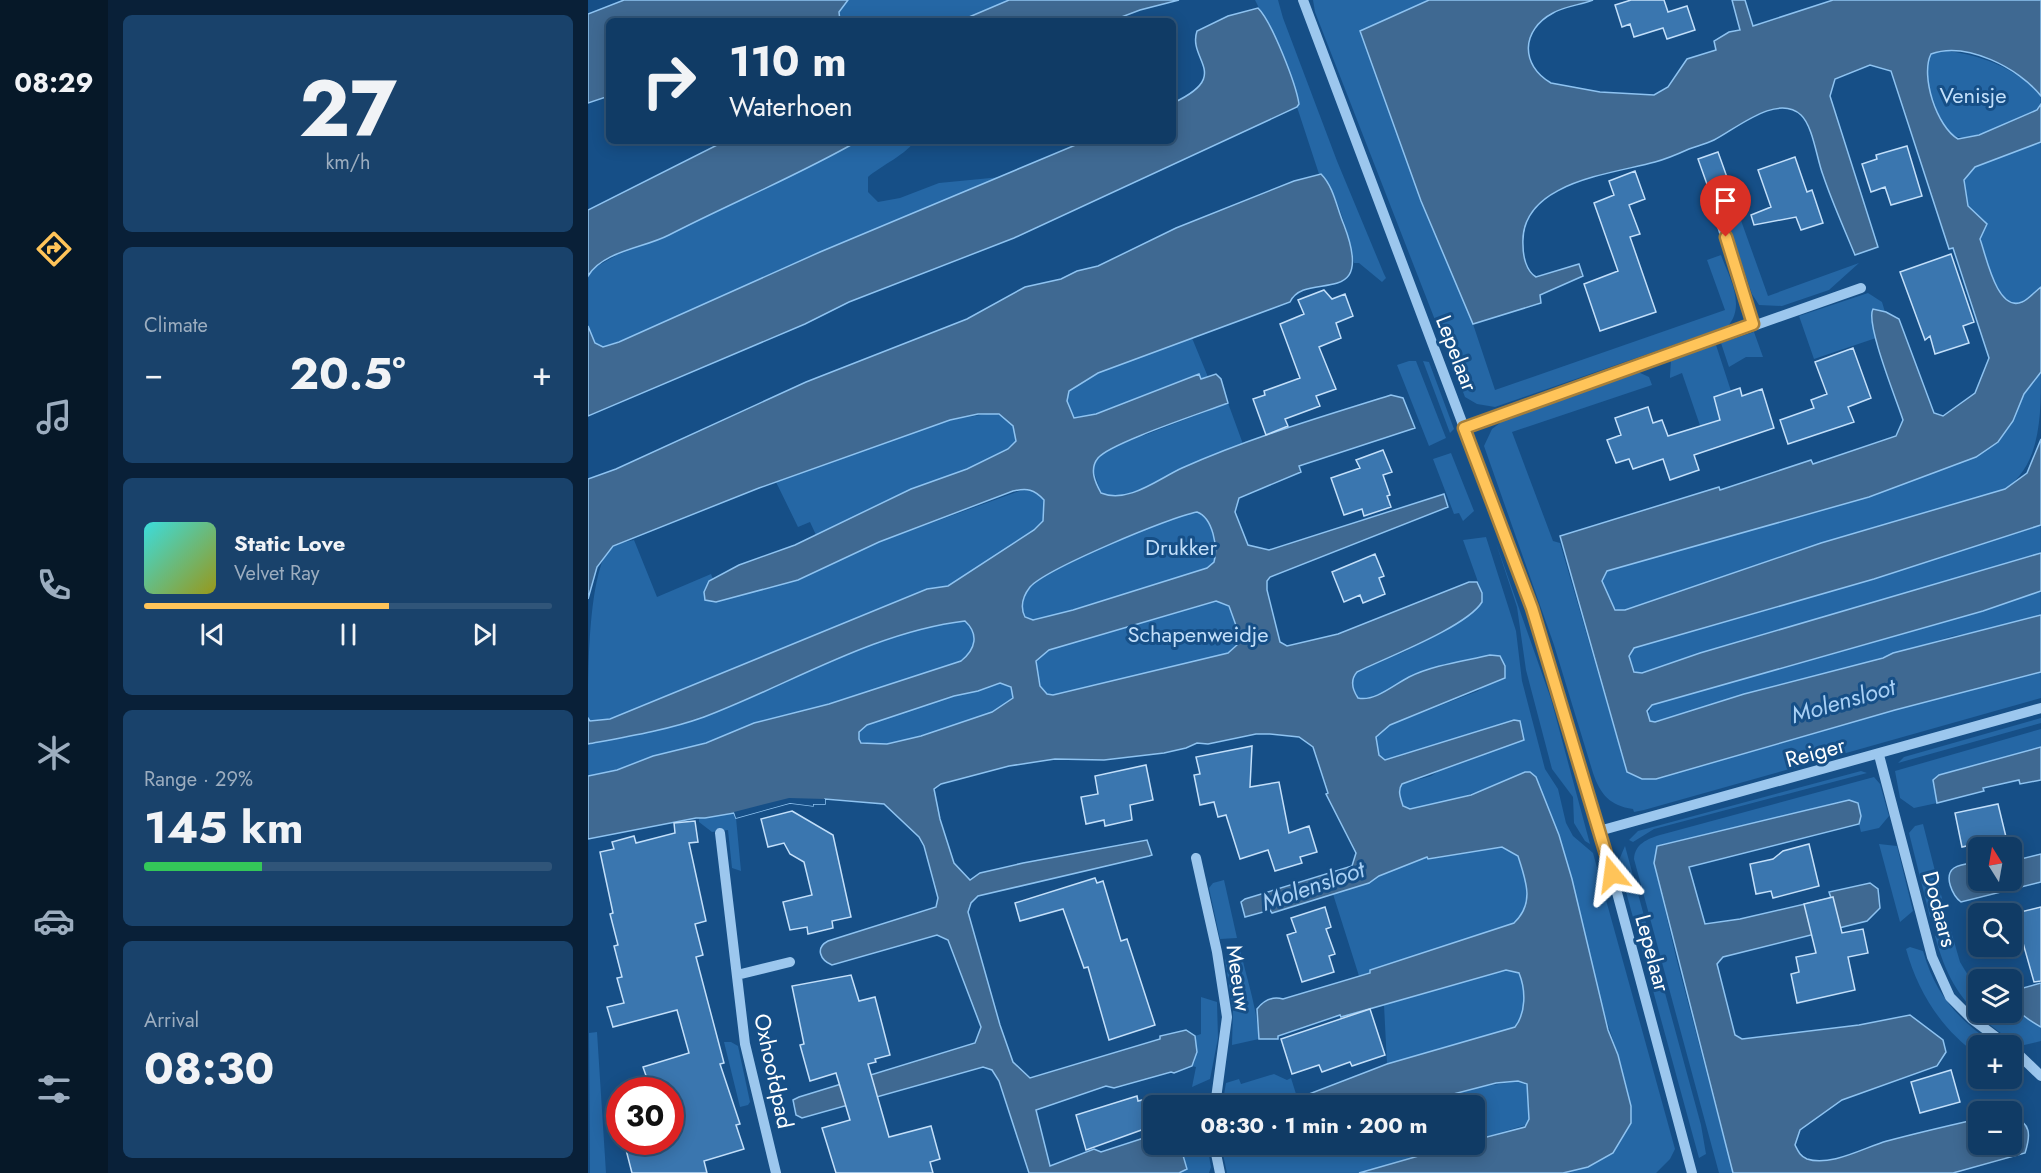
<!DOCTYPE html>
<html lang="en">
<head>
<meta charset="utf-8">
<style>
  body { margin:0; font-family:Jost,sans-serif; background:#19426b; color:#f1f3f6; height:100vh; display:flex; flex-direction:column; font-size:22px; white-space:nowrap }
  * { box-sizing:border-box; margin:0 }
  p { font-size:20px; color:#9cadbf }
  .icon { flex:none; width:33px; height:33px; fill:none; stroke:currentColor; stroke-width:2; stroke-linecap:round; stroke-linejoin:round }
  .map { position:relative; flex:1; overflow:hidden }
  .details { display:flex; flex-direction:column; gap:15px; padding:15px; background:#092038; width:480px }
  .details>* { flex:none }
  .top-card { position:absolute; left:18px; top:18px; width:570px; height:126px; border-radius:9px; box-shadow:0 3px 15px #0003,0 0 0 2px #305579; background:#103b65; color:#f1f3f6; overflow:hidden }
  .needle { width:39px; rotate:349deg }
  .tools { position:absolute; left:1380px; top:837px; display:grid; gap:12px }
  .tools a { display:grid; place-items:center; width:54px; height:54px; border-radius:9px; background:#103b65; box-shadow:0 3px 15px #0003,0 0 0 2px #305579; font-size:30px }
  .speed { position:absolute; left:18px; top:1077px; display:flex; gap:12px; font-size:30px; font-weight:700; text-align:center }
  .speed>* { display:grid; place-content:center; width:78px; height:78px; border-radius:50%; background:#103b65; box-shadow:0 3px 15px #0003,0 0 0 2px #305579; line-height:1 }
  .speed .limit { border:9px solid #d22; background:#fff; color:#111 }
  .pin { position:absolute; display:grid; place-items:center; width:51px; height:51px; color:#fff; margin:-62px -26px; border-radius:50% 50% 50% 0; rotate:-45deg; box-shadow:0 0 6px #0007 }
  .pin .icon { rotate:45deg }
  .me { position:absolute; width:66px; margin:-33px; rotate:344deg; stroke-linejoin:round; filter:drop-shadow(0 0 4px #0008) }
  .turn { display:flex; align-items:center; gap:21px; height:126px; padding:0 24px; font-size:27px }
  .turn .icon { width:78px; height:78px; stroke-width:2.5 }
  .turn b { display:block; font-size:42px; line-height:51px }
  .big { font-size:45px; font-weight:700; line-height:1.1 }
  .details .card { flex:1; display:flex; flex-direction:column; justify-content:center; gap:9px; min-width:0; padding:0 21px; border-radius:9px; background:#19426b }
  .details .dial { align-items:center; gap:0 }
  .dial b { font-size:78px; line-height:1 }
  .song { display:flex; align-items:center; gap:18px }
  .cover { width:72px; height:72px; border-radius:9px; background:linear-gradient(135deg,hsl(180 70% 55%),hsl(60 70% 35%)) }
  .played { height:6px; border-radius:3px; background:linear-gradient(90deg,#ffc459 60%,#305579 60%) }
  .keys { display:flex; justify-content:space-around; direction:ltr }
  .heat { display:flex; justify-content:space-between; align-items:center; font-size:33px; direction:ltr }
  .charge { height:9px; border-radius:4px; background:linear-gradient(90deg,#34c759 29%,#305579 0) }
  .trip { position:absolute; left:555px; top:1095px; width:342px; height:60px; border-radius:9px; background:#103b65; box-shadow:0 3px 15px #0003,0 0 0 2px #305579; font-weight:700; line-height:60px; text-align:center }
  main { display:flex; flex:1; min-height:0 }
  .tabs { display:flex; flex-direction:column; width:108px; justify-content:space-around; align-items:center; background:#061828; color:#9cadbf }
  .tabs .icon { width:42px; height:42px }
  .tabs .selected { color:#ffc459 }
  .tabs b { font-size:27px; color:#f1f3f6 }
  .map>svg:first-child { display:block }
  .green { fill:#2567a5 }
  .water { fill:#3f6992; stroke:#8ec3f1; stroke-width:1.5; fill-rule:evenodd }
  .pier { fill:#164f87 }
  .building { fill:#3a76af; stroke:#c2dffa; stroke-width:1.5 }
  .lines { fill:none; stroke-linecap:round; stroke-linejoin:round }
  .minor { stroke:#9cc7ee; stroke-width:10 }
  .route-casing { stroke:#a67f3a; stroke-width:15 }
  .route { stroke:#ffc459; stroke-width:10 }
  .labels { text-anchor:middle; stroke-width:6; stroke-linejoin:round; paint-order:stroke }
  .park-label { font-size:22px; fill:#c2dffa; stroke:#164f87 }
  .street-label { font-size:22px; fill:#fff; stroke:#164f87 }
  .water-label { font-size:24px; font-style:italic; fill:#a8d0f5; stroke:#164f87 }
</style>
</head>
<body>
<main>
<nav class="tabs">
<b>08:29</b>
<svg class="icon selected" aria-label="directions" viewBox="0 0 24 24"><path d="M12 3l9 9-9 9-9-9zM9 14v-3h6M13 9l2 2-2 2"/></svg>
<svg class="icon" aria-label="music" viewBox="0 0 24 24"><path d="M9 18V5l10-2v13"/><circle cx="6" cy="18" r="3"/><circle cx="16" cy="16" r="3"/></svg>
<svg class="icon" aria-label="phone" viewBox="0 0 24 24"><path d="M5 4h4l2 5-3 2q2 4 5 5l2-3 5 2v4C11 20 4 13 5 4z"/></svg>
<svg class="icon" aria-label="climate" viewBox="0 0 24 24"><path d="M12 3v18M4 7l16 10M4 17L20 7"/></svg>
<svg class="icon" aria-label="car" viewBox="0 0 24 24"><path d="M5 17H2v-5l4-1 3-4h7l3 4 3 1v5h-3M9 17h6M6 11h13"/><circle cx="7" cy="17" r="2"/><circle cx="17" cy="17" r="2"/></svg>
<svg class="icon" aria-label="filters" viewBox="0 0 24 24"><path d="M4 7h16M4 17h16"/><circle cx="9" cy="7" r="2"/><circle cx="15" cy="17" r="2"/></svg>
</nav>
<section class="details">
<div class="card dial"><b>27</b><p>km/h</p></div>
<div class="card"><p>Climate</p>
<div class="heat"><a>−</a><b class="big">20.5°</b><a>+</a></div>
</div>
<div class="card">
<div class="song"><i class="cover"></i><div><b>Static Love</b><p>Velvet Ray</p></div></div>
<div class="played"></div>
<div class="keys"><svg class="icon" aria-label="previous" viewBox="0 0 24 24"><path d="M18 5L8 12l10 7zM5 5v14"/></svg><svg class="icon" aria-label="pause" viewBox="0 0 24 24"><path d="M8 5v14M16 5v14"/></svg><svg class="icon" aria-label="next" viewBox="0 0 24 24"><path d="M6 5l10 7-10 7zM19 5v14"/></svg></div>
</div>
<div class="card"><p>Range · 29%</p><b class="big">145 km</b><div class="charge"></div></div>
<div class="card"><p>Arrival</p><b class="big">08:30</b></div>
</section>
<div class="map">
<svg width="1453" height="1173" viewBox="0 0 1453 1173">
  <rect width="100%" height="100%" fill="#164f87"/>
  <path class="green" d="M260 0H421L375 21H252L251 12Z
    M667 0H690L695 18 749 161 796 274 798 278 794 282 771 263H766C764 245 746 180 731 174L709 107 711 104 698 62Z
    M725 0H841L772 31 833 201 885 324 907 390 1137 310 1119 260 1133 255C1141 277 1158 305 1140 326L907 407 889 404 877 397 727 12Z
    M1354 50C1392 55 1425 66 1453 95V104L1449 110C1430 118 1378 148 1361 133 1353 126 1349 110 1345 99 1340 83 1335 71 1343 54Z
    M270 141H326C322 152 291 167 280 177V192L290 202 312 198 351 183 413 177 232 252 52 334 15 347 7 343 0 326V276L6 268 29 255 81 235Z
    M1453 142V287C1446 292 1435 304 1426 303 1410 301 1394 254 1393 239 1392 233 1395 227 1397 221L1380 206 1376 180 1387 167Z
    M1150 212 1180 296 1271 263 1241 290 1194 306 1171 305 1164 294 1142 229Z
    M1280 293 1294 302 1297 312 1285 310 1288 338 1226 359 1211 316Z
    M1166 332 1175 357H1158L1141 367 1133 343Z
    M604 338 620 377 613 379 610 374 507 414 486 418 479 401 481 391 510 373Z
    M1128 345 1143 391 1126 397 1132 423 1118 443 1094 373 1082 378V376L1083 360Z
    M821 361H828L858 438 841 446 809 365Z
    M835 361 841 362 866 429 862 433Z
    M1050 372 1061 377 1064 385 924 432 965 541 972 543 1039 772 1054 779H1068L1307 710 1453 672V698L1056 810 1046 812 1045 809C1022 806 1012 794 1005 773L966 645 896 446 904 429 920 417Z
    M1453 372C1453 415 1453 465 1417 489L1233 543 1037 610 1031 611 1024 606 1014 581 1019 571 1281 497 1388 457 1410 442 1425 421 1436 394Z
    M640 403 655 444 595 468 544 493 525 496 513 493 505 469 511 456 536 443Z
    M405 413C419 416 430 426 428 441 417 459 346 480 324 489 291 503 260 521 228 535L222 522 210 527 188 482 362 420Z
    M863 453 886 511 875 521 871 513 866 514 845 459Z
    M437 489 448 492 456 500 455 522 446 530 360 586 339 589 22 719 2 721 0 718C0 676 0 580 20 550 27 544 38 542 46 540L69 597 123 574 125 579 121 581 210 580 291 542Z
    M609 512C625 519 631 547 626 562L619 568 485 610 445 620 437 617C432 607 435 596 442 587 458 569 582 517 609 512Z
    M1453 525V553L1112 653 1054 673 1048 674 1041 656 1046 648 1286 579Z
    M898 537 928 631 934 681 957 769 970 789 978 823 985 836 1005 853 1087 1149 1082 1159 1068 1173H975L1000 1167 1043 1123 1040 1093 1030 1055 937 772C917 781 832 817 815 806 813 799 809 791 814 784L843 776 926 720 797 760 791 755 788 737 802 725 890 691 917 666 912 656 902 655C876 661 845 665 821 677 807 684 787 702 770 698 764 689 762 680 769 672L818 651 885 612 894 593 875 540Z
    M908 543 963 699 1002 844 997 841 986 823 985 797 964 769 938 670 929 607Z
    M1453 591V615L1414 627 1365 636 1262 667 1156 694 1093 716 1067 722 1062 721 1060 715 1064 705 1395 611Z
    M628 601 641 606 650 631 649 645 640 653 465 695 459 694 452 686 448 661 461 650Z
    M377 621C391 634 388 649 373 661L241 704 166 723 118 743 65 756 29 770 0 776V744C38 737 80 730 116 717 201 685 285 632 377 621Z
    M412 683 423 687 425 699 404 712 333 736 299 744 273 743 271 739V732L279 725 366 696 390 691Z
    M1453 718V723L1310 763 1316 757Z
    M1453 729V747L1351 775 1346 787 1349 803 1326 808 1312 798 1307 771Z
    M1273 771 1279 773 1066 829 1045 842 1041 840 1050 831Z
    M1286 777 1292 784 1301 816 1291 828 1273 832 1271 824 1273 816 1261 800 1069 846 1066 863 1088 957 1145 1173H1131L1046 859C1047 844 1059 839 1072 835Z
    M146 812 148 818 153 871 144 868 140 830 124 832 111 822V818Z
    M1335 824 1359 918 1342 917 1321 833 1327 826Z
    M1291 844 1309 846 1325 911 1312 922Z
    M1037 846 1113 1125 1118 1154 1111 1158 1032 870 1034 869 1031 860Z
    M914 847 930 856C938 880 947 903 926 923L771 976 745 894C778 884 806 867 839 856L840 859Z
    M636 880 649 938 632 939 621 888 625 883Z
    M1363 931 1372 962 1390 992V1012H1424V1003L1435 1016 1453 1027V1041L1432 1046C1384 1015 1362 992 1347 936Z
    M1322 947 1335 951C1348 996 1370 1019 1407 1045L1390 1046V1055C1353 1029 1330 992 1318 949Z
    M652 949C659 980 669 1008 671 1039L644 1045 645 1009 637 960Z
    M918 970 932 973C938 990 938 1013 927 1027L799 1064 796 1005Z
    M613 997 629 1002 630 1038 622 1079 604 1087 608 1067 604 1066 607 1061V1036L613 1034Z
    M9 1032 18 1173H2L1 1033Z
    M136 1042H143L150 1046 162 1102 160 1105 152 1107Z
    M686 1074 699 1080 703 1078 708 1094 673 1105 634 1106 638 1083 651 1079 653 1084Z
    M930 1081 940 1086 941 1124 887 1140 886 1106H823L873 1090Z
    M685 1144 869 1145 771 1173H639L633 1145H656L665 1150Z
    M600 1145H619L623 1167 621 1173H591L599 1169 592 1149Z"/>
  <path class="water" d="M36 0H260L251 12 252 21H21V96L0 103V14Z
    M421 0H591L552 10 523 21 374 20Z
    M841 0H1005C993 5 977 6 965 13 933 30 932 65 963 83L1012 92 1066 95 1080 87 1099 59 1128 50 1126 41 1141 32 1152 30 1144 0H1157L1165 26 1245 0H1453V96C1431 68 1378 41 1343 54 1332 76 1349 127 1370 139L1391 135 1449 110 1453 104V142L1387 167 1376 180 1380 206 1399 224 1392 239C1398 255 1409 313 1434 302 1441 299 1447 291 1453 287V372L1436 394 1425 421 1410 442 1388 457 1281 497 1019 571 1014 581 1027 610H1037L1233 543 1417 489 1439 473 1453 439V525L1286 579 1046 648 1041 656 1046 672 1054 673 1112 653 1453 553V591L1395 611 1064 705 1059 711 1062 721 1067 722 1156 694 1295 658 1305 653 1453 615V672L1307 710 1068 779H1054L1039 772 972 536 1131 487 1132 490 1223 460 1225 464 1308 436 1315 420C1309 401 1277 323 1285 309L1298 312 1311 319 1346 413 1355 416 1387 393 1401 358 1365 248 1361 249 1303 71 1282 65 1247 79 1242 96 1290 247 1267 255C1256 228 1244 202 1235 175 1229 160 1225 126 1213 115 1189 93 1148 129 1126 140 1118 144 1109 146 1101 149 1090 154 1078 159 1067 162 1024 174 931 182 935 245 935 256 938 271 948 277L991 264 995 276 952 295 953 303 885 324 833 201 772 31Z
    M670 8C684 22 708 84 711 104L709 107 426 238 261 302 217 324 0 416V326L7 343 15 347 31 342 232 252 497 141H585V103C645 75 599 60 609 31L640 16Z
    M137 141H270C209 176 143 203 81 235 56 248 15 251 0 276V210Z
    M733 174C746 187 749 209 756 225 789 312 717 269 702 302L510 373 481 391 479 401 486 418 508 414 611 374 613 379 628 374 633 379 640 403C617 412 522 443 510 458 501 469 507 482 513 493 540 504 570 479 594 468 661 438 733 417 803 395L815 398 827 428 711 466 713 472 651 498 647 512 660 545 681 550 856 494 860 507 682 577 679 581V590L692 642 699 646 750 634 881 582H889L894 593V602C879 627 797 658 769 672 762 680 764 689 770 698 787 702 807 684 821 677 845 665 876 661 902 655L912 656 917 666V678L802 725 788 737 791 755 797 760 926 720 932 721 936 740 814 784C809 791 813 799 815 806L822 809 883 795 937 772H942L948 777 971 835 984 879 1020 1030 1030 1055 1043 1106V1123L1025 1153 1000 1167 975 1173H771L869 1145 886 1144 887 1140 937 1127 941 1119 939 1084 930 1081 908 1083 823 1105H673L708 1094 716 1096 799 1064 927 1027C938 1013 938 990 931 973L918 970 753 1017 752 1015 690 1036V1039H671L669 1009C676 1000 684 996 695 999L782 973V970L926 923C947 903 938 881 930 856L914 847 840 859 839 857 791 876 781 883 684 913 682 910 657 917 653 902 657 899 764 866 768 853 738 794 740 793 725 747 711 737 682 734H668L620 744 609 743 598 748 576 753 516 760 467 759 421 766 353 784 346 789 352 819 366 863 382 880 392 873 435 863 559 840 564 855 561 856 390 896 383 903 380 912 412 1025 425 1062 442 1078 572 1039V1036L598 1030 607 1036 609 1052 604 1066 586 1073 583 1072 526 1088 518 1086 448 1110 462 1166 506 1149 513 1152 565 1135 566 1144 592 1145 599 1169 591 1173H441L411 1081 404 1070 395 1067 214 1118 208 1115 205 1100 211 1097 387 1043 393 1027 360 940 349 935 244 965C232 960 227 948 240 941L348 907 350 898 336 846 331 837 296 804 237 799V804H225V806L202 803 148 818 146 813 117 818H108L0 839V776L29 770 65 756 118 743 166 723 241 704 373 661C388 649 391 634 377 621 285 632 201 685 116 717 80 730 38 737 0 744V718L2 721 22 719 339 589 360 586 446 530 455 521 456 500C446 489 439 488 425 491L291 542 210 580 128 602 117 600 116 592 121 581 151 565 207 545 323 489 379 469 420 449 428 441 425 426 411 414H390L362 420 171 488 25 546 9 567 0 599V479L28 469 218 382 379 319 437 287 473 279 489 271 510 266 588 228 706 181ZM609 512C625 518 630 547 626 562L619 568 485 610 445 620 437 617C432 607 435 596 442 587 458 569 582 517 609 512ZM628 601 641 606 650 631 649 645 640 653 465 695 459 694 452 686 448 661 461 650ZM412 683 423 687 425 698 404 712 333 736 299 744 273 743 271 739V732L279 725 366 696 390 691Z
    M1453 747V780L1432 784 1431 780 1395 788 1396 791 1349 803 1345 780 1351 775Z
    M1261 800 1270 803 1273 816 1271 824 1101 867 1117 924 1152 919 1243 898 1241 892 1282 883 1290 889 1292 908 1279 921 1135 957 1129 964 1147 1035 1154 1039 1271 1025 1322 1015 1355 1040 1358 1052 1349 1066 1254 1100 1212 1130 1207 1145C1210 1151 1212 1156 1219 1159 1243 1167 1277 1147 1299 1141 1333 1132 1359 1126 1390 1119V1144H1424V1115C1443 1124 1443 1134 1437 1153L1365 1173H1145L1066 863 1069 846Z
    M1453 854V882L1373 902C1365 896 1355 876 1366 868 1372 864 1384 863 1390 862V880H1424V859L1425 861Z
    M1453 983V1027C1437 1018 1424 1010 1424 991Z"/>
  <path class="pier" d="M201 798 237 799V804H225V806L202 803 148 818 146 812Z"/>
  <path class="building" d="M1043 0H1076L1080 12 1099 6 1107 30 1079 39 1075 28 1046 37 1042 24 1034 27 1027 5Z
    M1319 146 1334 196 1303 205 1297 187 1283 192 1274 164 1289 159 1288 155Z
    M1130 152 1140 180 1120 187 1110 159Z
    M1207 157 1219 192 1224 190 1235 223 1213 230 1208 217 1166 225 1163 215 1183 207 1170 170Z
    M1047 171 1057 199 1041 205 1052 234 1042 237 1068 312 1012 331 996 284 1030 271 1006 203 1026 195 1021 181Z
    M1363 254 1386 322 1375 326 1381 343 1347 354 1342 336 1337 340 1312 272Z
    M736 290 744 299 757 294 765 316 748 323 753 338 731 347 748 389 728 396 732 406 697 419 700 426 678 435 665 399 677 395 676 391 712 378 692 324 716 314 710 300Z
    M1265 348 1283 398 1260 407 1266 422 1200 444 1192 420 1226 408 1223 400 1239 394 1227 362Z
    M1152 388 1154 396 1174 389 1186 428 1106 455 1111 470 1082 480 1075 459 1045 469 1041 459 1028 463 1019 440 1033 435 1027 418 1060 407 1065 423 1074 420 1080 436 1132 420 1126 397Z
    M795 450 804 472 795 475 802 495 799 496 803 507 776 516 774 509 756 515 743 478 772 468 768 460Z
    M787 554 796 576 791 578 797 594 775 603 772 595 756 602 744 572Z
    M664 746 662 787 691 782 701 833 721 826 729 852 712 857 714 863 687 871 680 850 652 859 638 815 630 817 626 802 612 805 606 775 612 774 608 757Z
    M558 765 565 800 542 805 544 820 517 826 516 820 498 824 493 797 510 794 507 776Z
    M1410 804 1418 837 1374 847 1367 813Z
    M204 811 245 835 263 917 244 921 245 928 220 934 219 927 202 930 195 902 224 895 216 862 202 854 196 843 180 847 173 819Z
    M107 821 110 842 101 843 118 921 107 924 115 955 108 957 136 1063 132 1064 152 1124 148 1125 156 1149 116 1161 119 1173H44L36 1142H82V1090H63L55 1067 101 1053 89 1010 25 1027 19 1007 36 1003 29 978 34 977 26 946 30 945 22 914 25 913 12 852 26 849 24 842 46 836 48 843 87 833 86 823Z
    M1221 844 1231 886 1185 898 1183 891 1168 894 1162 864 1185 859 1195 851Z
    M507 878 509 883 515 881 533 941 539 939 567 1025 521 1040 500 967 496 968 475 909 432 921 427 903Z
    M1245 897 1254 933 1275 929 1280 953 1260 957 1267 990 1209 1003 1203 974 1211 972 1208 957 1228 953 1216 904Z
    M737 907 743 927 738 929 747 954 741 956 746 972 714 982 699 935 708 932 703 918Z
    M1453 907V981L1446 982 1435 943 1424 946V914Z
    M263 975 271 1001 287 997 302 1055 287 1059 288 1062 280 1064 301 1137 343 1126 352 1159 342 1162 345 1173H248L234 1128 262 1120 248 1073 222 1081 212 1045 216 1044 204 986Z
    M782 1009 797 1055 764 1066 762 1062 734 1072 731 1065 704 1074 693 1039Z
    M1363 1070 1372 1102 1332 1113 1323 1082Z
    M549 1096 550 1101 566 1097V1120L557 1123 559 1128 498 1150 488 1115Z"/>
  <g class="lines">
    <path class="minor" d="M715 0 944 608 1024 874 1104 1173
      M1133 223 1165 324
      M876 428 1273 288
      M1291 755 1344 957 1362 997 1384 1019 1420 1046
      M1011 831 1453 708
      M132 833 157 1044 188 1173
      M608 858 629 952 639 1017 627 1106
      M149 975 202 962
      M1424 1048 1453 1076
      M626 1144 632 1173"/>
  </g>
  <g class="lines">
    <g class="route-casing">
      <path id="route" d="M1024 874 944 608 876 428 1165 324 1138 237"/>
    </g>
    <use href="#route" class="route"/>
  </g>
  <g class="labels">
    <g class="park-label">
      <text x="1385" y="103">Venisje</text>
      <text x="593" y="555">Drukker</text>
      <text x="610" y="642">Schapenweidje</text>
    </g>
    <g class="street-label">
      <text transform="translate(869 353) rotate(69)" y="8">Lepelaar</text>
      <text transform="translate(1227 752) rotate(-15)" y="8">Reiger</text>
      <text transform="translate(1352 909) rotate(75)" y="8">Dodaars</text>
      <text transform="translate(1065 953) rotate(75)" y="8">Lepelaar</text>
      <text transform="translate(651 978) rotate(82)" y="8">Meeuw</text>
      <text transform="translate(186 1071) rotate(78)" y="8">Oxhoofdpad</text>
    </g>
    <g class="water-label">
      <text transform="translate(1255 701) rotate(-16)" y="8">Molensloot</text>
      <text transform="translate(725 886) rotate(-19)" y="8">Molensloot</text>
    </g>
  </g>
</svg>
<div class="tools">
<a><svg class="needle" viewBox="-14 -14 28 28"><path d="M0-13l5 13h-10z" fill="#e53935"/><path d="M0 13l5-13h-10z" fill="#9cadbf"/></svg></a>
<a><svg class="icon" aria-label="search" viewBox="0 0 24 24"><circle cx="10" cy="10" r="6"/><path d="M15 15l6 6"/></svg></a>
<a><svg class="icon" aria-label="layers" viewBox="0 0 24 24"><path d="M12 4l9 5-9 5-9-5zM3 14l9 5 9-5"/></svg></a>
<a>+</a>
<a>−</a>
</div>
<div class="speed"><div class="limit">30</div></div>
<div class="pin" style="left:1138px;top:237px;background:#d93025"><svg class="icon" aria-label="arrive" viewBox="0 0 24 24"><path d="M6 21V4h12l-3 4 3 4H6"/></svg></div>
<svg class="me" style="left:1024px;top:874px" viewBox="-20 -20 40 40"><path d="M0-17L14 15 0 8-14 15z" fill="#ffc459" stroke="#fff" stroke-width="4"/></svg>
<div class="trip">08:30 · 1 min · 200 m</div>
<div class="top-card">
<div class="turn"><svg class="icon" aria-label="right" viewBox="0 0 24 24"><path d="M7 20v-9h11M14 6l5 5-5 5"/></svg><div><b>110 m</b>Waterhoen</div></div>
</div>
</div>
</main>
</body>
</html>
